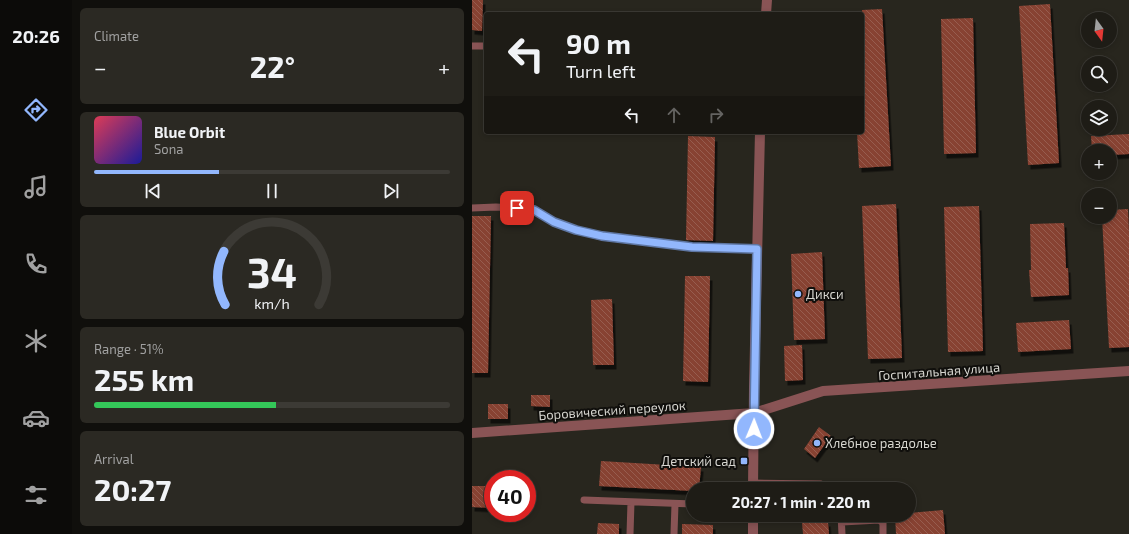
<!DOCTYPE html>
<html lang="en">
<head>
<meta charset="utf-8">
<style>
  body { margin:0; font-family:"Exo 2",sans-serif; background:#2b2923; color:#f1f3f6; height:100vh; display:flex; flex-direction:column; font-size:15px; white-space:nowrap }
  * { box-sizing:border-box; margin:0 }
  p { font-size:13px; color:#a1a1a1 }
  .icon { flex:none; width:22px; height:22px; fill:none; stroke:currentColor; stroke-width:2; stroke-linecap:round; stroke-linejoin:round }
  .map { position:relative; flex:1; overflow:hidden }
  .panel { display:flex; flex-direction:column; gap:8px; padding:8px; background:#100f0c; width:400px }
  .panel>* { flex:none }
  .guide { position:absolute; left:12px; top:12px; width:380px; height:122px; border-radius:4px; box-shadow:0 2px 6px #0003,0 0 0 1px #3c3a35; background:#1e1c16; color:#f1f3f6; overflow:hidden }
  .needle { width:26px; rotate:165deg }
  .buttons { position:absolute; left:609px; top:12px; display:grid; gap:8px }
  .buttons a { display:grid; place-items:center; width:36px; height:36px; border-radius:50%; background:#1e1c16; box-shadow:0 2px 6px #0003,0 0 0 1px #3c3a35; font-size:20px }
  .speed { position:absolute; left:12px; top:470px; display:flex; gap:8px; font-size:20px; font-weight:700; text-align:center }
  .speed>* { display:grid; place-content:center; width:52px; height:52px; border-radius:50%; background:#1e1c16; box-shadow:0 2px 6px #0003,0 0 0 1px #3c3a35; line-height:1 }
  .speed .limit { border:6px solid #d22; background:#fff; color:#111 }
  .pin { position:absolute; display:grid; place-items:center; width:34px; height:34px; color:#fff; margin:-17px; border-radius:8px; box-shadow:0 2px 6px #0006 }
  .me { position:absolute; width:44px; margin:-22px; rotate:1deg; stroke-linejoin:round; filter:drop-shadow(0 0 3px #0008) }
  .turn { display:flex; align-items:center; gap:14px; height:84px; padding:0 16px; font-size:18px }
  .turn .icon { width:52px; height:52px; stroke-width:2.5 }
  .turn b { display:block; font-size:28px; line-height:34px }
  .lanes { display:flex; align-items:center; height:38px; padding:0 16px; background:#0003; justify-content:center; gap:20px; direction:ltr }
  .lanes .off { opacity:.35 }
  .big { font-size:30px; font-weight:700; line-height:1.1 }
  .panel .widget { flex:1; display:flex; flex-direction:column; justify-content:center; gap:6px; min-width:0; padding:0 14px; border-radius:6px; background:#2b2923 }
  .panel .dial { align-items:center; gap:0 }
  .dial svg { height:104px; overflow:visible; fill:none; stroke:#3c3a35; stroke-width:7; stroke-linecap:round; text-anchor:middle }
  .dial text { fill:#f1f3f6; stroke:none }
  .song { display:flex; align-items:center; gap:12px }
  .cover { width:48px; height:48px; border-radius:6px; background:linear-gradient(135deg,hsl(350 70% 55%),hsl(240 70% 35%)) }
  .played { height:4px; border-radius:2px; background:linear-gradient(90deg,#92b7fd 35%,#3c3a35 35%) }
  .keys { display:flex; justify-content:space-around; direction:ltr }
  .heat { display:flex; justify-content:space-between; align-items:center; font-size:22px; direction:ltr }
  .charge { height:6px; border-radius:3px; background:linear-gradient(90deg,#34c759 51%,#3c3a35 0) }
  .trip { position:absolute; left:214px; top:482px; width:230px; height:40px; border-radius:20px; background:#1e1c16; box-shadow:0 2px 6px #0003,0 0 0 1px #3c3a35; font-weight:700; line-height:40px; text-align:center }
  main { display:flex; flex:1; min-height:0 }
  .dock { display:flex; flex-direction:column; width:72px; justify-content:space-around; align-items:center; background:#0c0b09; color:#a1a1a1 }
  .dock .icon { width:28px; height:28px }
  .dock .current { color:#92b7fd }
  .dock b { font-size:18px; color:#f1f3f6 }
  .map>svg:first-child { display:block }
  .building { fill:url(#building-back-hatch); filter:url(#shadow) }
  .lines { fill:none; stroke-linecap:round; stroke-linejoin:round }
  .service { stroke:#895455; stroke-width:7 }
  .minor { stroke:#895455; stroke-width:10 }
  .tertiary { stroke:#895455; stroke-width:10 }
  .route-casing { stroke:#5f77a4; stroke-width:10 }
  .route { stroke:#92b7fd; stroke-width:7 }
  .poi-dot { fill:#92b7fd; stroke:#100f0c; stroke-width:1.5 }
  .labels { text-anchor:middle; stroke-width:4; stroke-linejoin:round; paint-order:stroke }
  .poi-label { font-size:13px; fill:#d7d6d0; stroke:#100f0c; text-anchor:start }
  .street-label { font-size:13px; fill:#d7d6d0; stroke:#100f0c }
</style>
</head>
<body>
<main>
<nav class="dock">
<b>20:26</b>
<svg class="icon current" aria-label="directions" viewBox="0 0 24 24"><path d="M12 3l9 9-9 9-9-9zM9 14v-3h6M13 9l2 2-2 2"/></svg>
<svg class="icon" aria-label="music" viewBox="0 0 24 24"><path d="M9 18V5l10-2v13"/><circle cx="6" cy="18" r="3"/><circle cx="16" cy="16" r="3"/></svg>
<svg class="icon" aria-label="phone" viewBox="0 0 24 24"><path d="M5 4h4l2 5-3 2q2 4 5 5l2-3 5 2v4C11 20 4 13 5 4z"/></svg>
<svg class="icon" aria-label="climate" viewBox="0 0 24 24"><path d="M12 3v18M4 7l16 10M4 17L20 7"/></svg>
<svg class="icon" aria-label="car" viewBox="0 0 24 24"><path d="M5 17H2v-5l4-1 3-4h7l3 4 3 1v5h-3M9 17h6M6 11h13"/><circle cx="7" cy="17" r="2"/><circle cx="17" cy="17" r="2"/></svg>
<svg class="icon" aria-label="filters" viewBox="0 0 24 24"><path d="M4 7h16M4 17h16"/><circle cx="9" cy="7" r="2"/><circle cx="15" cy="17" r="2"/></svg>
</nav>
<section class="panel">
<div class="widget"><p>Climate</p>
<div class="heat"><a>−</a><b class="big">22°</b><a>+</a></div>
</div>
<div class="widget">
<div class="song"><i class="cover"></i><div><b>Blue Orbit</b><p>Sona</p></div></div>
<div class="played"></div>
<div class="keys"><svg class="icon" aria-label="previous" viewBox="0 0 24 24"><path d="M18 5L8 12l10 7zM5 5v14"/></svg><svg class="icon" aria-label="pause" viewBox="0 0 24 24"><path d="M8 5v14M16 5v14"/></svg><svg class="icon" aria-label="next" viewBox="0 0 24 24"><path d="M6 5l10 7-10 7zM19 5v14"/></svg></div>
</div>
<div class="widget dial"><svg viewBox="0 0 100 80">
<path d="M14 69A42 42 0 1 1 86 69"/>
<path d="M14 69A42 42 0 0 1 13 28" stroke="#92b7fd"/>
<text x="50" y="56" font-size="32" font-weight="700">34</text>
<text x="50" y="72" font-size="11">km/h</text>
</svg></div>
<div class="widget"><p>Range · 51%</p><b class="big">255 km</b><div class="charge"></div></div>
<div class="widget"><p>Arrival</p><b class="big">20:27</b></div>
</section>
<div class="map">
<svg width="657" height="534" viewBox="0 0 657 534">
  <defs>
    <pattern id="building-back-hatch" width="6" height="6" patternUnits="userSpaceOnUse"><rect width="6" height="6" fill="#874232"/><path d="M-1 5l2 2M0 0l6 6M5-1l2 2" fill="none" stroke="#975d4f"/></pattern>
    <filter id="shadow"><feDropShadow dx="2.5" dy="4.5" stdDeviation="0" flood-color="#0009"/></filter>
  </defs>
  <rect width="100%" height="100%" fill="#28261e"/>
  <path class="building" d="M0 0H11L10 31 0 30Z
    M578 4 587 163 556 165 547 6Z
    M410 9 419 166 387 168 385 132H390V10Z
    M501 18 504 153 472 154 469 19Z
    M657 134V154L638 155V151H620L619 136Z
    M216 136 243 137 241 241 214 240Z
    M424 204 430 358 396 359 390 206Z
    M507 206 511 351 476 352 472 207Z
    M656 209 657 234V347L637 348 630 217H638V210Z
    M0 216H19L16 373H0Z
    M592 223 594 268H596L597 295 559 297 557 270H559L558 224Z
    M350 252 353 339 322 340 319 254Z
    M213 276H238L236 382 211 381Z
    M140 299 142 365H121L119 300Z
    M597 320 599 349 546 352 544 323Z
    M330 345 331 380 313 381 312 346Z
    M59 395H78V407L59 406Z
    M16 404H36V419H16Z
    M347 427 359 436 343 458 332 449Z
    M129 461 229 467 227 489H221V491L127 486Z
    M0 486H21V508L0 507Z
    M471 510 473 534H424L423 515H437V513Z
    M356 522 357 534H331L330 523Z
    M126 523 147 524V534H125Z
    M210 524 241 525V534H210Z"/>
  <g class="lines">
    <path class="service" d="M0 46H14
      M0 208 24 207 45 208 62 210 82 222 104 230 130 237 220 247 285 249
      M281 483 349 484 358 489
      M112 500 221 504
      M369 515 370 534
      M370 522 407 520 411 523V534
      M158 534 159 502
      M202 534 203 504"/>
    <path class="minor" d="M0 433 282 413 351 391 657 371"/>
    <path class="tertiary" d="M294 14 295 0
      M281 489 282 387 288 132
      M281 534V515"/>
  </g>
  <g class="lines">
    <g class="route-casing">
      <path id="route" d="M45 208 62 210 82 222 104 230 130 236 220 247 285 249 282 429"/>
    </g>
    <use href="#route" class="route"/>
  </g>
  <g class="poi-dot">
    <circle cx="326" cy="294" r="4"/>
    <circle cx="345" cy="443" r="4"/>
    <rect x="268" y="457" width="8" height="8" rx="2"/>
  </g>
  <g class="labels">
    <g class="poi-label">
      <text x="334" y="299">Дикси</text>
      <text x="353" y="448">Хлебное раздолье</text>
      <text x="264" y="466" text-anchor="end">Детский сад</text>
    </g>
    <g class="street-label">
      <text transform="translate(467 371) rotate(-4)" y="5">Госпитальная улица</text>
      <text transform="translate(140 410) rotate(-4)" y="5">Боровический переулок</text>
    </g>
  </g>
</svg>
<div class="buttons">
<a><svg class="needle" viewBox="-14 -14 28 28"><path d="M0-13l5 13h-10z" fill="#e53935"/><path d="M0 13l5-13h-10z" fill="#a1a1a1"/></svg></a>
<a><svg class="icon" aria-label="search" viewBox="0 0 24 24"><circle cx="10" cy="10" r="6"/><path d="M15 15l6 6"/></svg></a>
<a><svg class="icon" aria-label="layers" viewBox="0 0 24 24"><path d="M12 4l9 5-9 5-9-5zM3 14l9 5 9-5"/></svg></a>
<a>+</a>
<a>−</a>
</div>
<div class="speed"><div class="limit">40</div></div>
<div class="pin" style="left:45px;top:208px;background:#d93025"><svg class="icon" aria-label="arrive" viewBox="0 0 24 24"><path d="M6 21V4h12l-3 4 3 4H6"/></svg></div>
<svg class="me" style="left:282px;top:429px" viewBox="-20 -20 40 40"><circle r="17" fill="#92b7fd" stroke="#fff" stroke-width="3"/><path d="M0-11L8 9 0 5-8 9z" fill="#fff"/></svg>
<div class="trip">20:27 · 1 min · 220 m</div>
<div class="guide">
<div class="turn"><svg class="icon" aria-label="left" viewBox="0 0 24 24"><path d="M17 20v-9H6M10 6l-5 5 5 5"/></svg><div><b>90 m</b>Turn left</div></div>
<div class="lanes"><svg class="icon" aria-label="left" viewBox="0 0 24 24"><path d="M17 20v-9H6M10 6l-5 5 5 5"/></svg><svg class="icon off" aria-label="ahead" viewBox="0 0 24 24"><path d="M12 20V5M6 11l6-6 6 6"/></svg><svg class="icon off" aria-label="right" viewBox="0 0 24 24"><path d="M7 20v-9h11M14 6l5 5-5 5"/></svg></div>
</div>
</div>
</main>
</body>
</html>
